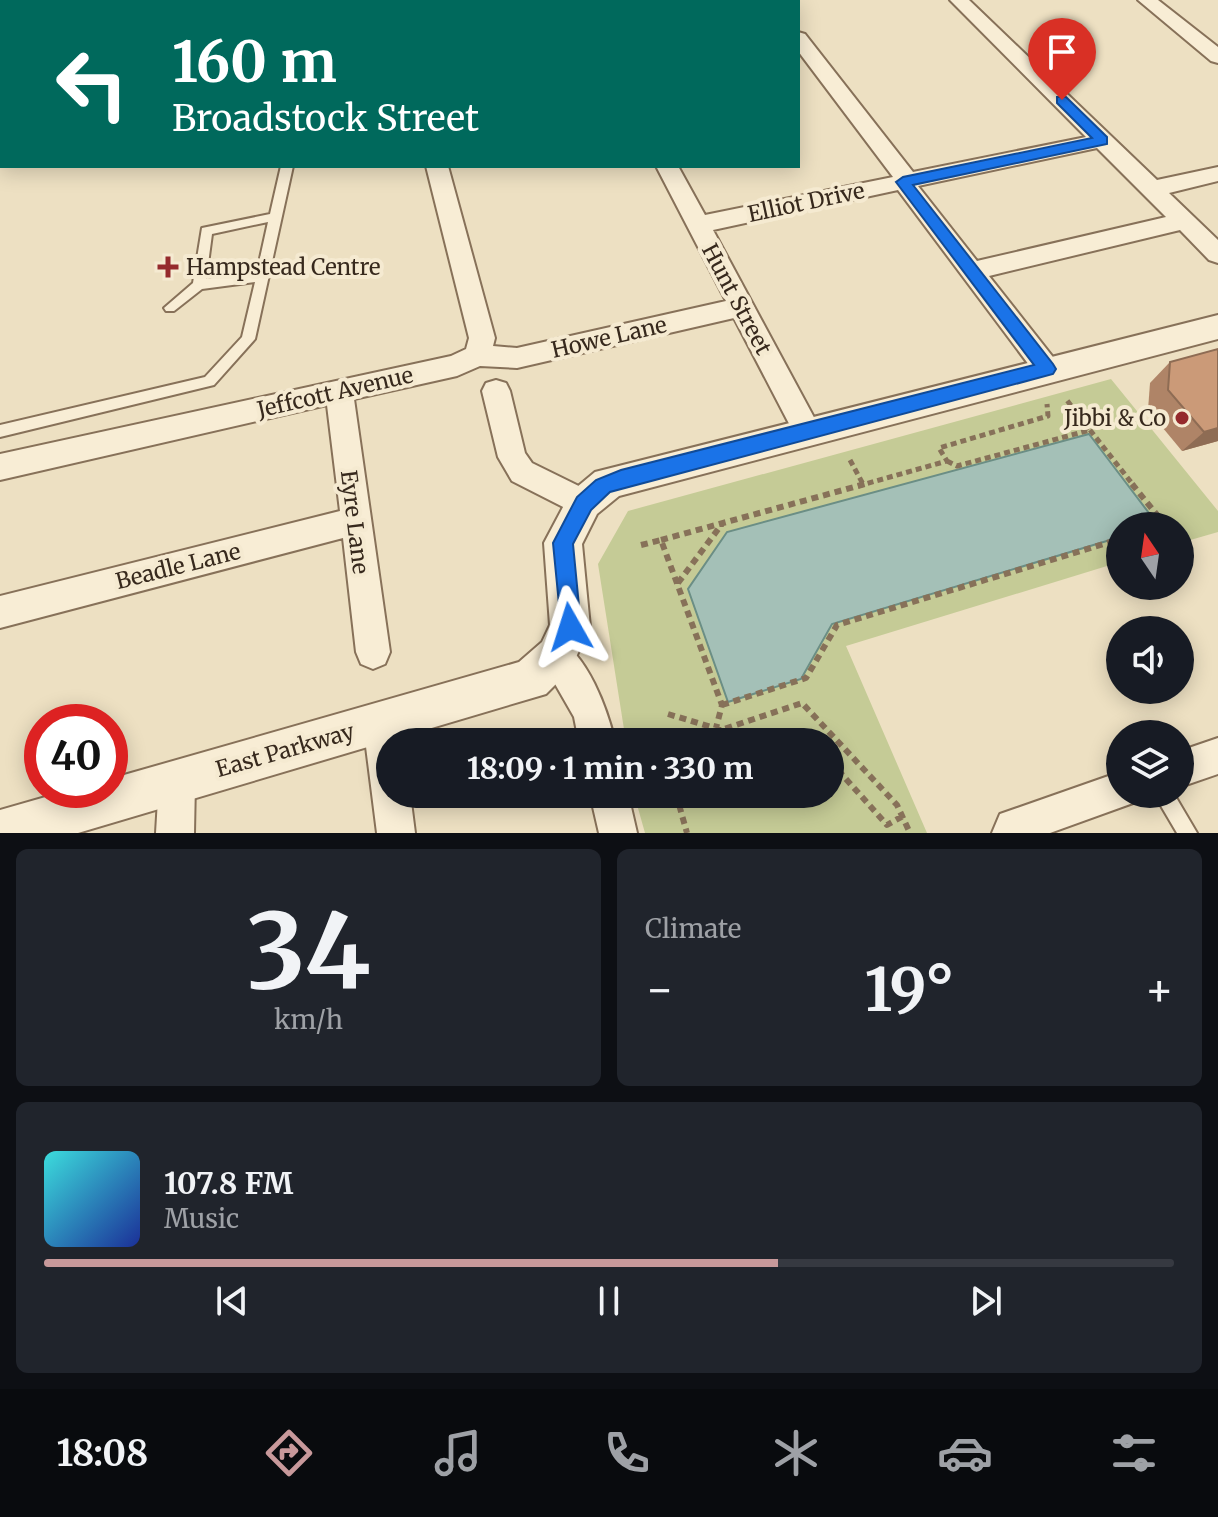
<!DOCTYPE html>
<html lang="en">
<head>
<meta charset="utf-8">
<style>
  body { margin:0; font-family:Merriweather,serif; background:#20242c; color:#f1f3f6; height:100vh; display:flex; flex-direction:column; font-size:30px; white-space:nowrap }
  * { box-sizing:border-box; margin:0 }
  p { font-size:26px; color:#9ea1a6 }
  .icon { flex:none; width:44px; height:44px; fill:none; stroke:currentColor; stroke-width:2; stroke-linecap:round; stroke-linejoin:round }
  .map { position:relative; height:833px; overflow:hidden }
  .side { display:flex; flex-direction:column; gap:16px; padding:16px; background:#0d0f14; flex:1 }
  .side>* { flex:none }
  .guide { position:absolute; left:0px; top:0px; width:800px; height:168px; box-shadow:0 4px 20px #0003; background:#00695c; color:#fff; overflow:hidden }
  .needle { width:52px; rotate:347deg }
  .fabs { position:absolute; left:1106px; top:512px; display:grid; gap:16px }
  .fabs a { display:grid; place-items:center; width:88px; height:88px; border-radius:50%; background:#171b24; box-shadow:0 4px 20px #0003; font-size:40px }
  .speed { position:absolute; left:24px; top:704px; display:flex; gap:16px; font-size:40px; font-weight:700; text-align:center }
  .speed>* { display:grid; place-content:center; width:104px; height:104px; border-radius:50%; background:#171b24; box-shadow:0 4px 20px #0003; line-height:1 }
  .speed .limit { border:12px solid #d22; background:#fff; color:#111 }
  .pin { position:absolute; display:grid; place-items:center; width:68px; height:68px; color:#fff; margin:-82px -34px; border-radius:50% 50% 50% 0; rotate:-45deg; box-shadow:0 0 8px #0007 }
  .pin .icon { rotate:45deg }
  .me { position:absolute; width:88px; margin:-44px; rotate:354deg; stroke-linejoin:round; filter:drop-shadow(0 0 6px #0008) }
  .turn { display:flex; align-items:center; gap:28px; height:168px; padding:0 40px; font-size:36px }
  .turn .icon { width:104px; height:104px; stroke-width:2.5 }
  .turn b { display:block; font-size:56px; line-height:68px }
  .big { font-size:60px; font-weight:700; line-height:1.1 }
  .side .widget { flex:1; display:flex; flex-direction:column; justify-content:center; gap:12px; min-width:0; padding:0 28px; border-radius:12px; background:#20242c }
  .side .dial { align-items:center; gap:0 }
  .dial b { font-size:104px; line-height:1 }
  .song { display:flex; align-items:center; gap:24px }
  .cover { width:96px; height:96px; border-radius:12px; background:linear-gradient(135deg,hsl(180 70% 55%),hsl(230 70% 35%)) }
  .played { height:8px; border-radius:4px; background:linear-gradient(90deg,#c8999b 65%,#363941 65%) }
  .keys { display:flex; justify-content:space-around; direction:ltr }
  .heat { display:flex; justify-content:space-between; align-items:center; font-size:44px; direction:ltr }
  .side .tiles { flex:1; display:grid; gap:16px; grid-template-columns:1fr 1fr }
  .widget:last-child { grid-column:span 2 }
  .trip { position:absolute; left:376px; top:728px; width:468px; height:80px; border-radius:40px; background:#171b24; box-shadow:0 4px 20px #0003; font-weight:700; line-height:80px; text-align:center }
  .tabs { display:flex; height:128px; justify-content:space-around; align-items:center; background:#090b0e; color:#9ea1a6 }
  .tabs .icon { width:56px; height:56px }
  .tabs .on { color:#c8999b }
  .tabs b { font-size:36px; color:#f1f3f6 }
  .map>svg:first-child { display:block }
  .green { fill:#c5cb96 }
  .water { fill:#a4c0b7; stroke:#6b8e85; stroke-width:2 }
  .lines { fill:none; stroke-linecap:round; stroke-linejoin:round }
  .service-casing { stroke:#877159; stroke-width:4 }
  .minor-casing { stroke:#877159; stroke-width:4 }
  .tertiary-casing { stroke:#877159; stroke-width:4 }
  .path-far2 { stroke:#877159; stroke-width:4; stroke-dasharray:4 3; stroke-linecap:butt }
  .path-far1 { stroke:#877159; stroke-width:5; stroke-dasharray:6 4; stroke-linecap:butt }
  .path { stroke:#877159; stroke-width:6; stroke-dasharray:7 5; stroke-linecap:butt }
  .service { fill:#f8edd5; fill-rule:evenodd }
  .minor { fill:#f8edd5; fill-rule:evenodd }
  .tertiary { fill:#f8edd5; fill-rule:evenodd }
  .wall { fill:#af8467 }
  .shaded-wall { fill:#8e6c54 }
  .building { fill:#cb9a78; stroke:#8e6c54; stroke-width:2 }
  .route { fill:#1a73e8; stroke:#114b97; stroke-width:2 }
  .poi-dot { fill:#952a2c; stroke:#f5ead1; stroke-width:3 }
  .labels { text-anchor:middle; stroke-width:8; stroke-linejoin:round; paint-order:stroke }
  .street-label { font-size:22px; fill:#37291d; stroke:#f5ead1 }
  .poi-label { font-size:22px; fill:#37291d; stroke:#f5ead1; text-anchor:start }
</style>
</head>
<body>
<div class="map">
<svg width="1218" height="833" viewBox="0 0 1218 833">
  <rect width="100%" height="100%" fill="#ede0c2"/>
  <path class="green" d="M1111 379 1218 511V532L1180 543V526H1120V562L846 646 927 833H645L634 794H830V742H626L598 564 628 511Z"/>
  <path class="water" d="M1089 434 1158 525 1120 526V537L832 624 801 679 728 702 688 589 727 532Z"/>
  <g class="lines">
    <g class="service-casing">
      <path id="service" d="M225 0H235L236 2H226Z
        M281 166H293L255 339 214 385 0 437V425L205 377 242 337 255 282 202 289 174 311H166L164 308 193 283 202 228 270 214ZM268 222 257 272 206 279 212 234Z
        M1154 794H1174L1197 833H1177Z"/>
    </g>
    <g class="minor-casing">
      <path id="minor" d="M625 0H654L624 2Z
        M759 0H778L779 2H760Z
        M950 0H969L1157 180 1218 167V181L1169 193 1218 240V263L1209 260 1180 230 989 276 1056 361 1060 369 1056 377 1047 380 1038 377 898 190 713 230 817 423 821 431 817 439 807 443 797 439 734 318 517 368 480 366 457 376 354 399 390 652 385 664 373 669 361 664 356 652 343 538 0 628V596L340 511 327 405 0 480V454L451 356 466 349 469 338 426 166H448L495 338 493 346 517 348 726 301 656 166H678L705 215 893 177 798 51V32L805 34 913 172 1086 137ZM1097 148 1166 217 977 261 918 186Z
        M1138 0H1158L1218 47V63L1211 61Z
        M496 380 506 383 510 391 525 453 532 463 595 494 599 503 595 512 584 516 573 512 512 481 498 457 482 391 486 383Z
        M556 639C587 652 608 711 615 742H579L574 717 539 656 544 644Z
        M381 705 393 711 401 742H390V794H410L415 833H377L363 723 369 711Z
        M1218 738V774L1180 787V751Z
        M177 764 190 769 195 782 194 833H156L159 782 164 769Z
        M1120 772V794H1137L1133 803 1050 833H992L1000 814Z
        M590 794H628L637 833H599Z"/>
    </g>
    <g class="tertiary-casing">
      <path id="tertiary" d="M1218 315V339L619 496 597 514 582 544 590 627 570 670 546 694 78 833H0V810L70 790H110V779L519 662 542 642 550 625 544 543 571 492 595 472Z"/>
    </g>
    <path class="path-far2" d="M194 2 207 0"/>
    <path class="path-far1" d="M1090 430 1134 486
      M850 460 863 484
      M947 461 957 466 1090 430 1066 399
      M858 486 947 461 939 448 1048 416 1047 404"/>
    <path class="path" d="M1132 484 1166 526
      M661 540 865 484
      M1180 544 1192 560
      M641 545 661 540 722 705 716 728
      M678 583 722 524
      M722 705 806 678 837 625 1120 539
      M668 714 721 730 802 703 897 805 910 833
      M804 742H813
      M830 761 887 825 903 816
      M676 794 687 833"/>
    <use href="#service" class="service"/>
    <use href="#minor" class="minor"/>
    <use href="#tertiary" class="tertiary"/>
  </g>
  <path class="wall" d="M1170 362 1218 441 1182 451 1148 410 1150 383Z"/>
  <path class="shaded-wall" d="M1218 428V441L1182 451 1204 432Z"/>
  <path class="building" d="M1218 349V428L1204 432 1168 390 1170 362Z"/>
  <path class="route" d="M1057 97H1066L1107 137V144L913 185 1053 364 1056 369 1053 374 610 492 591 510 573 544 581 627 578 635 570 638 562 635 553 543 577 497 596 480 621 470 1034 365 896 182 903 177 1092 138 1057 103Z"/>
  <g class="poi-dot">
    <path d="M164 255h8v8h8v8h-8v8h-8v-8h-8v-8h8z"/>
    <circle cx="1182" cy="418" r="8"/>
  </g>
  <g class="labels">
    <g class="street-label">
      <text transform="translate(806 202) rotate(-12)" y="8">Elliot Drive</text>
      <text transform="translate(737 299) rotate(62)" y="8">Hunt Street</text>
      <text transform="translate(609 337) rotate(-13)" y="8">Howe Lane</text>
      <text transform="translate(335 392) rotate(-13)" y="8">Jeffcott Avenue</text>
      <text transform="translate(355 522) rotate(83)" y="8">Eyre Lane</text>
      <text transform="translate(178 566) rotate(-14)" y="8">Beadle Lane</text>
      <text transform="translate(285 750) rotate(-16)" y="8">East Parkway</text>
    </g>
    <g class="poi-label">
      <text x="186" y="275">Hampstead Centre</text>
      <text x="1166" y="426" text-anchor="end">Jibbi &amp; Co</text>
    </g>
  </g>
</svg>
<div class="fabs">
<a><svg class="needle" viewBox="-14 -14 28 28"><path d="M0-13l5 13h-10z" fill="#e53935"/><path d="M0 13l5-13h-10z" fill="#9ea1a6"/></svg></a>
<a><svg class="icon" aria-label="sound" viewBox="0 0 24 24"><path d="M4 9h4l5-4v14l-5-4H4zM17 9q2 3 0 6"/></svg></a>
<a><svg class="icon" aria-label="layers" viewBox="0 0 24 24"><path d="M12 4l9 5-9 5-9-5zM3 14l9 5 9-5"/></svg></a>
</div>
<div class="speed"><div class="limit">40</div></div>
<div class="pin" style="left:1062px;top:100px;background:#d93025"><svg class="icon" aria-label="arrive" viewBox="0 0 24 24"><path d="M6 21V4h12l-3 4 3 4H6"/></svg></div>
<svg class="me" style="left:570px;top:627px" viewBox="-20 -20 40 40"><path d="M0-17L14 15 0 8-14 15z" fill="#1a73e8" stroke="#fff" stroke-width="4"/></svg>
<div class="trip">18:09 · 1 min · 330 m</div>
<div class="guide">
<div class="turn"><svg class="icon" aria-label="left" viewBox="0 0 24 24"><path d="M17 20v-9H6M10 6l-5 5 5 5"/></svg><div><b>160 m</b>Broadstock Street</div></div>
</div>
</div>
<section class="side">
<div class="tiles">
<div class="widget dial"><b>34</b><p>km/h</p></div>
<div class="widget"><p>Climate</p>
<div class="heat"><a>−</a><b class="big">19°</b><a>+</a></div>
</div>
<div class="widget">
<div class="song"><i class="cover"></i><div><b>107.8 FM</b><p>Music</p></div></div>
<div class="played"></div>
<div class="keys"><svg class="icon" aria-label="previous" viewBox="0 0 24 24"><path d="M18 5L8 12l10 7zM5 5v14"/></svg><svg class="icon" aria-label="pause" viewBox="0 0 24 24"><path d="M8 5v14M16 5v14"/></svg><svg class="icon" aria-label="next" viewBox="0 0 24 24"><path d="M6 5l10 7-10 7zM19 5v14"/></svg></div>
</div>
</div>
</section>
<nav class="tabs">
<b>18:08</b>
<svg class="icon on" aria-label="directions" viewBox="0 0 24 24"><path d="M12 3l9 9-9 9-9-9zM9 14v-3h6M13 9l2 2-2 2"/></svg>
<svg class="icon" aria-label="music" viewBox="0 0 24 24"><path d="M9 18V5l10-2v13"/><circle cx="6" cy="18" r="3"/><circle cx="16" cy="16" r="3"/></svg>
<svg class="icon" aria-label="phone" viewBox="0 0 24 24"><path d="M5 4h4l2 5-3 2q2 4 5 5l2-3 5 2v4C11 20 4 13 5 4z"/></svg>
<svg class="icon" aria-label="climate" viewBox="0 0 24 24"><path d="M12 3v18M4 7l16 10M4 17L20 7"/></svg>
<svg class="icon" aria-label="car" viewBox="0 0 24 24"><path d="M5 17H2v-5l4-1 3-4h7l3 4 3 1v5h-3M9 17h6M6 11h13"/><circle cx="7" cy="17" r="2"/><circle cx="17" cy="17" r="2"/></svg>
<svg class="icon" aria-label="filters" viewBox="0 0 24 24"><path d="M4 7h16M4 17h16"/><circle cx="9" cy="7" r="2"/><circle cx="15" cy="17" r="2"/></svg>
</nav>
</body>
</html>
